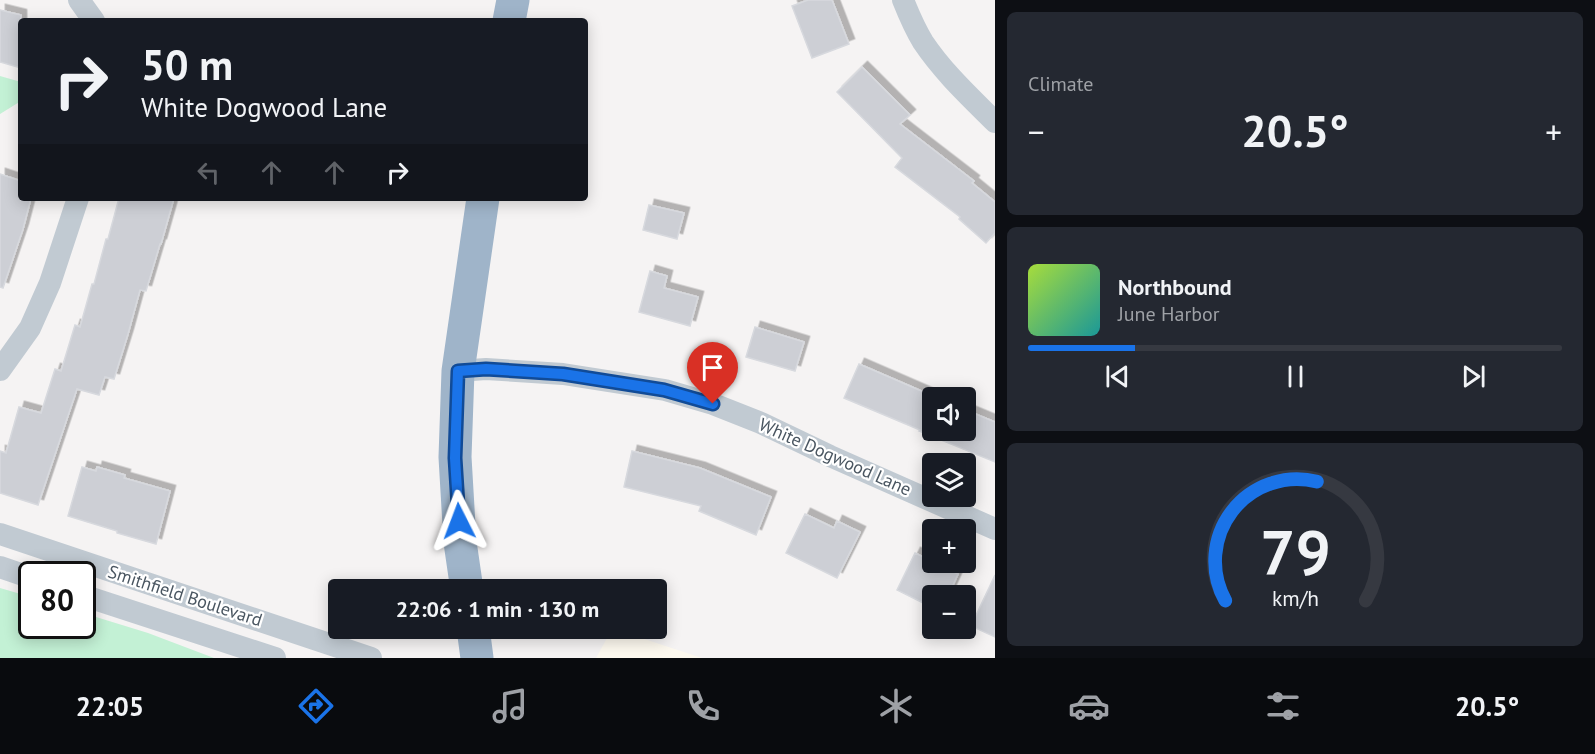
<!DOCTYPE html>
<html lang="en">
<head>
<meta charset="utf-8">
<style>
  body { margin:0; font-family:"PT Sans",sans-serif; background:#242831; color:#f1f3f6; height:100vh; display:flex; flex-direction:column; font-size:22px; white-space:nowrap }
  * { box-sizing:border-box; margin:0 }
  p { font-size:20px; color:#9ea1a6 }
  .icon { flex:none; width:33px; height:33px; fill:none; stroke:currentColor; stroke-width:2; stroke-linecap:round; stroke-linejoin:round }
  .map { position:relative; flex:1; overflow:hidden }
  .details { display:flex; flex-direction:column; gap:12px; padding:12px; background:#0d0f14; width:600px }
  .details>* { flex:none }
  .hud { position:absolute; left:18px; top:18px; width:570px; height:183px; border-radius:6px; box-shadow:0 3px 15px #0003; background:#171b24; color:#f1f3f6; overflow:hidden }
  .fabs { position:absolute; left:922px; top:387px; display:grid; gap:12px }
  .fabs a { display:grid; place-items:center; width:54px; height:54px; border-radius:6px; background:#171b24; box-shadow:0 3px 15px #0003; font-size:30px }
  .speed { position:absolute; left:18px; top:561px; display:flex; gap:12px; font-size:30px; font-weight:700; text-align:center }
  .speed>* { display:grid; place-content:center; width:78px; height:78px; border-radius:50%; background:#171b24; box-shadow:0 3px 15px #0003; line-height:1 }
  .speed .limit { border:3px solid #111; border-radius:9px; background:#fff; color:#111 }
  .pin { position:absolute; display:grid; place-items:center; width:51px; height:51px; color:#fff; margin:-62px -26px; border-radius:50% 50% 50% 0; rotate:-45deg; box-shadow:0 0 6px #0007 }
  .pin .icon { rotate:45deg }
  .me { position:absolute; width:66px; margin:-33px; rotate:357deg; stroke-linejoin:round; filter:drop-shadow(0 0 4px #0008) }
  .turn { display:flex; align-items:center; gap:21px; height:126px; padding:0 24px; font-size:27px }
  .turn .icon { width:78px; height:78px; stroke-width:2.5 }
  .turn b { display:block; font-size:42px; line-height:51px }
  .lanes { display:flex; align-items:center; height:57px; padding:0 24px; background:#0003; justify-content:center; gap:30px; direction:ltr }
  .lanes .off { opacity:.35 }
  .big { font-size:45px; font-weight:700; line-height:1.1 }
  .details .widget { flex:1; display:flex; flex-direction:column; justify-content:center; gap:9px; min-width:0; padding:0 21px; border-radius:9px; background:#242831 }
  .details .dial { align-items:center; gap:0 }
  .dial svg { height:156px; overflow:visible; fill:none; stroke:#363941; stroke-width:7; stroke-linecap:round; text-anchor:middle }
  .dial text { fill:#f1f3f6; stroke:none }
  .song { display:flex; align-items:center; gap:18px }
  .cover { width:72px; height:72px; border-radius:9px; background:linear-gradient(135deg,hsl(80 70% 55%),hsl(180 70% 35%)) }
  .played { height:6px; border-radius:3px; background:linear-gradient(90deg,#1a73e8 20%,#363941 20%) }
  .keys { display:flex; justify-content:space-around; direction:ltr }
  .heat { display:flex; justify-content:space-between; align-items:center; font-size:33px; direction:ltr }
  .trip { position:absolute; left:328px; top:579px; width:339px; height:60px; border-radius:6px; background:#171b24; box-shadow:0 3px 15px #0003; font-weight:700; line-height:60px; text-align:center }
  .dock { display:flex; height:96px; justify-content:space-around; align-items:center; background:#090b0e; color:#9ea1a6 }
  .dock .icon { width:42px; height:42px }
  .dock .selected { color:#1a73e8 }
  .dock b { font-size:27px; color:#f1f3f6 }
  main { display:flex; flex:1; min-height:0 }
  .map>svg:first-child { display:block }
  .commercial { fill:#fdf9ef }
  .green { fill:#c3f1d5 }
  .building { fill:#cdcfd5; stroke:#d7d9de; stroke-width:1.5; filter:url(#shadow) }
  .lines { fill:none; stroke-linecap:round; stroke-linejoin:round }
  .minor { stroke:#c1cad2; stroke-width:22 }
  .trunk { stroke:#9fb4c9; stroke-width:33 }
  .route-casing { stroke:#114b97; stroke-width:15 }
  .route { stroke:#1a73e8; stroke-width:10 }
  .labels { text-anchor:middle; stroke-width:4.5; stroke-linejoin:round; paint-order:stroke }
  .street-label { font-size:18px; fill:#4a5661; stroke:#fff }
</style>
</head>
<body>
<main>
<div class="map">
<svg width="995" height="658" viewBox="0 0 995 658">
  <defs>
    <filter id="shadow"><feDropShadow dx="5.5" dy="-5.5" stdDeviation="0" flood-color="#0004"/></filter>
  </defs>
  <rect width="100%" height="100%" fill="#f5f3f3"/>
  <path class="commercial" d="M612 629H614L702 658H596Z"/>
  <path class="green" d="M0 76 21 82V101L0 114Z
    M0 588 31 597 32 626H82L83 613 148 633 214 658H0Z"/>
  <path class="building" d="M808 0H832L849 44 812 58 792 6Z
    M0 10 21 15V68L0 62Z
    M862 67 910 115 900 124 974 181 972 183 995 202V233L986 243 959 219 960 217 895 167 902 158 837 92Z
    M0 174 21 181V198H31L23 229 3 288 0 287Z
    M119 198H174L161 244H160L146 291 140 290 128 334 114 379 105 377 99 395 77 389 38 505 0 493V451L6 453 19 407 41 413 55 369 61 371 75 325 80 327 92 284H94L106 239H108Z
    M649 205 684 213 677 239 643 230Z
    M650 271 667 276 664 288 698 297 690 326 639 312Z
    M755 327 804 342 795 371 746 357Z
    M859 364 933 396V430H966V410L995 422V462L919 431 920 430 844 398Z
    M632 451 700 468 771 497 756 535 699 511 701 506 624 487Z
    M82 467 96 471 97 467 125 475 124 478 170 491 156 544 117 533V531L68 516Z
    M805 514 834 528 837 521 860 532 837 578 786 553Z
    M915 553 958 574 948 596H933V608L897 590Z
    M995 575V637L971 626Z"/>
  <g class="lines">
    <path class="minor" d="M79 0 94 21
      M903 0C909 15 915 29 923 42 943 72 970 97 995 122
      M0 370 30 328 50 283 78 198
      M458 371 486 369 563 374 665 390 713 404 761 423 830 456 995 529
      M0 534 371 658
      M0 567 32 578
      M82 595 275 658"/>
    <path class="trunk" d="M509 21 513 0
      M467 590 460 542 455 457 458 371 483 198
      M473 628 477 658"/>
  </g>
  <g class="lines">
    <g class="route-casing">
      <path id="route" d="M459 521 455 458 458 371 486 369 563 374 664 390 713 404"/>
    </g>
    <use href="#route" class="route"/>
  </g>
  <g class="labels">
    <g class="street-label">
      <text transform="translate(835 457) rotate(24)" y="6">White Dogwood Lane</text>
      <text transform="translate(185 596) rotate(18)" y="6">Smithfield Boulevard</text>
    </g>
  </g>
</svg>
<div class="fabs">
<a><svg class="icon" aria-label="sound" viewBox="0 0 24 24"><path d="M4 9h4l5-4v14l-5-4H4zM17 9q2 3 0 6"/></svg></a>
<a><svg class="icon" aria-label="layers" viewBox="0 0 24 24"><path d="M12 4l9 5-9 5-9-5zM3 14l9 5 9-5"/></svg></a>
<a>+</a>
<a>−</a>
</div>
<div class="speed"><div class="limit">80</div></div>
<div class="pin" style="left:713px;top:404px;background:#d93025"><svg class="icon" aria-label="arrive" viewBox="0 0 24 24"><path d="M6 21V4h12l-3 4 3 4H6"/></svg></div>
<svg class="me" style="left:459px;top:521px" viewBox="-20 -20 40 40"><path d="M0-17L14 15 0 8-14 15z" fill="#1a73e8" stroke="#fff" stroke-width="4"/></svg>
<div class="trip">22:06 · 1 min · 130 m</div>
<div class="hud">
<div class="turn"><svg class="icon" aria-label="right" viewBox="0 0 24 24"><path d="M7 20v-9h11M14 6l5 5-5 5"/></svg><div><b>50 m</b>White Dogwood Lane</div></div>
<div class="lanes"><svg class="icon off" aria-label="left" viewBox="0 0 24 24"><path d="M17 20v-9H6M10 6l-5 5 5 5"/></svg><svg class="icon off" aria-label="ahead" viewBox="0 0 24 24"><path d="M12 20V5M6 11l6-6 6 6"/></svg><svg class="icon off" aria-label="ahead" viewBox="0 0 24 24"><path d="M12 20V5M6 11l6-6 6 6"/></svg><svg class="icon" aria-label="right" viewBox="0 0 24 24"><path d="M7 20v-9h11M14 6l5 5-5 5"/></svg></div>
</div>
</div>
<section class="details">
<div class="widget"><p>Climate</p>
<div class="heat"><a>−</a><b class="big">20.5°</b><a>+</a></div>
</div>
<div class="widget">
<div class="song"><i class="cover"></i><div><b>Northbound</b><p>June Harbor</p></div></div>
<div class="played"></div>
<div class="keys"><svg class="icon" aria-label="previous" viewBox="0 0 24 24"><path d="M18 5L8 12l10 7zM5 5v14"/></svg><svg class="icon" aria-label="pause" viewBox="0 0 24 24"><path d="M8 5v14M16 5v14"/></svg><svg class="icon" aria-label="next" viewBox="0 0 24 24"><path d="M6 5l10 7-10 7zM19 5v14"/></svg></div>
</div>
<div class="widget dial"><svg viewBox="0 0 100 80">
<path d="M14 69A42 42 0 1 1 86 69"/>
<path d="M14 69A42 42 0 0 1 61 8" stroke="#1a73e8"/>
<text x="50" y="56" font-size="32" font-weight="700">79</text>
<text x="50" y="72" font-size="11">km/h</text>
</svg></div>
</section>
</main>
<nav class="dock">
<b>22:05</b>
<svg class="icon selected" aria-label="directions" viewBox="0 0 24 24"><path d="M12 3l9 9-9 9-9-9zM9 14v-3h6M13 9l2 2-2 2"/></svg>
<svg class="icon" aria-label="music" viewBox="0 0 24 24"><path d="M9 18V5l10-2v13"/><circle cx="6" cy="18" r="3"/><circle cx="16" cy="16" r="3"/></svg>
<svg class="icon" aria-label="phone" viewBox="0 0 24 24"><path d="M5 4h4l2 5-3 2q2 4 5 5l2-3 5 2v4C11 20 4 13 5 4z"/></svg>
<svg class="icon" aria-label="climate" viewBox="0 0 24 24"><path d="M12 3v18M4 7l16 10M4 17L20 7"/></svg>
<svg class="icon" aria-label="car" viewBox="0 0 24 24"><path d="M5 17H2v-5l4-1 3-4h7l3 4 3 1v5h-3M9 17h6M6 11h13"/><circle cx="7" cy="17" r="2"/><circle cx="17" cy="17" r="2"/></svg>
<svg class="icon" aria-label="filters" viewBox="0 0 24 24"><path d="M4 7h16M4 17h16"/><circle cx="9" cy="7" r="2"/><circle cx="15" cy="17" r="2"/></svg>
<b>20.5°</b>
</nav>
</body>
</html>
